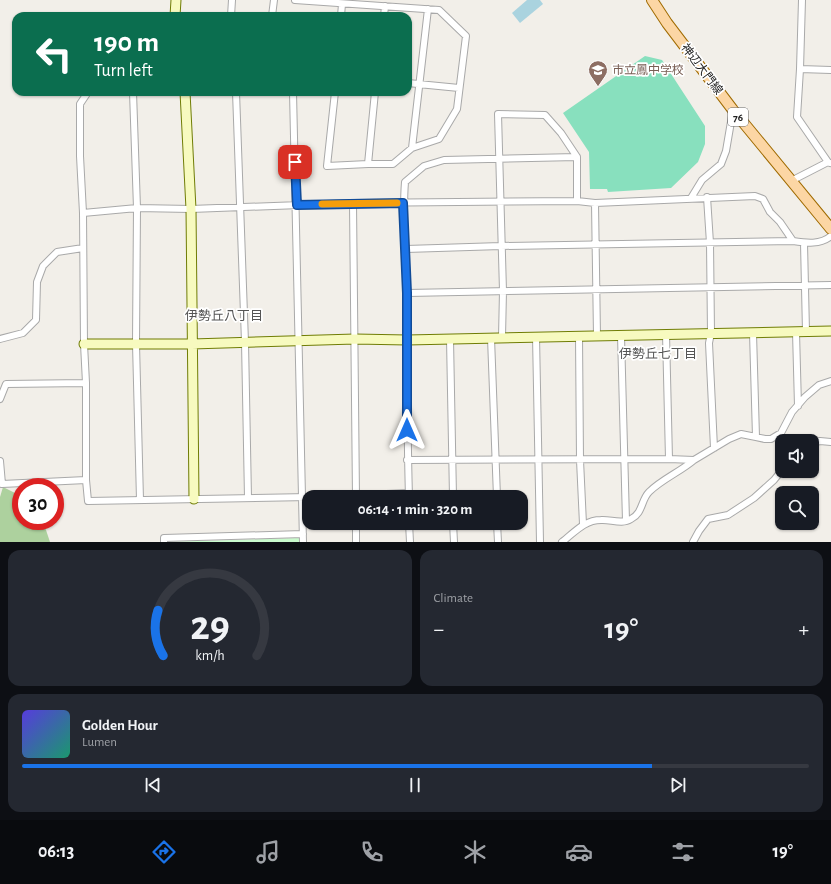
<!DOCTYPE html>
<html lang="en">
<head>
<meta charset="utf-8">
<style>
  body { margin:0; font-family:"Alegreya Sans","Noto Sans JP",sans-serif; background:#242831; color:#f1f3f6; height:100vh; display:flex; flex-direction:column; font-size:15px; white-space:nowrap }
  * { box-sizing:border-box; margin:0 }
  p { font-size:13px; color:#9ea1a6 }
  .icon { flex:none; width:22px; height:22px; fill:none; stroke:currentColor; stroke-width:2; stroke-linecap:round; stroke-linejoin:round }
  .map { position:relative; height:542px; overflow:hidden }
  .side { display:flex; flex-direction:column; gap:8px; padding:8px; background:#0d0f14; flex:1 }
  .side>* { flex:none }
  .banner { position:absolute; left:12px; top:12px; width:400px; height:84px; border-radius:12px; box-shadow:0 1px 3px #0004; background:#0b6e4f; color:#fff; overflow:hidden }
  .buttons { position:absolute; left:775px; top:434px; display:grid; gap:8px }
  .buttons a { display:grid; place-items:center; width:44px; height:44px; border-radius:8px; background:#171b24; box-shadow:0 1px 3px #0004; font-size:20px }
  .speed { position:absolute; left:12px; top:478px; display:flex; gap:8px; font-size:20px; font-weight:700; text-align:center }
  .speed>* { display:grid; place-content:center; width:52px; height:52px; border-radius:50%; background:#171b24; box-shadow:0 1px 3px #0004; line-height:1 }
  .speed .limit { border:6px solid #d22; background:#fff; color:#111 }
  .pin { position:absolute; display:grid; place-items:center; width:34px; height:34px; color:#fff; margin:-17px; border-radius:8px; box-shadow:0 2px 6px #0006 }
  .me { position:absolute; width:44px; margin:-22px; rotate:0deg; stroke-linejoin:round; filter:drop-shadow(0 0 3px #0008) }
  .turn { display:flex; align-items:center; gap:14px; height:84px; padding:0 16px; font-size:18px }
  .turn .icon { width:52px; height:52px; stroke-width:2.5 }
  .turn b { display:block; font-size:28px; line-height:34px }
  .big { font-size:30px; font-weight:700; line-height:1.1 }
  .side .card { flex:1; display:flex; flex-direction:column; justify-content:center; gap:6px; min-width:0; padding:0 14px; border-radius:12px; background:#242831 }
  .side .dial { align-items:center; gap:0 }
  .dial svg { height:104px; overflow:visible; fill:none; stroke:#363941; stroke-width:7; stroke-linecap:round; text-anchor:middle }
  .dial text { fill:#f1f3f6; stroke:none }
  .song { display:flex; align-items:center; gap:12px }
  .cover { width:48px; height:48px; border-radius:6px; background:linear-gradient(135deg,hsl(250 70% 55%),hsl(160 70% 35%)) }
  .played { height:4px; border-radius:2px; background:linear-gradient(90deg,#1a73e8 80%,#363941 80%) }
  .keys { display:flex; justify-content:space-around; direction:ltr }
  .heat { display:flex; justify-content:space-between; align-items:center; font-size:22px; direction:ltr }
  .side .tiles { flex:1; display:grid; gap:8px; grid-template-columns:1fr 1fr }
  .card:last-child { grid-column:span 2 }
  .trip { position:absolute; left:302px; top:490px; width:226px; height:40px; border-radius:12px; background:#171b24; box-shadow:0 1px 3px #0004; font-weight:700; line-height:40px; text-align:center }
  .menu { display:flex; height:64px; justify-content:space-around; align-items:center; background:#090b0e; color:#9ea1a6 }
  .menu .icon { width:28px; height:28px }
  .menu .active { color:#1a73e8 }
  .menu b { font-size:18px; color:#f1f3f6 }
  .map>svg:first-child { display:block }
  .forest { fill:#add19e }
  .park { fill:#c8facc }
  .pitch { fill:#88e0be }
  .water { fill:#aad3df }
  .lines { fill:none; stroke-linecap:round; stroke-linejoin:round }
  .street-casing { stroke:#a9a9a9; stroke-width:8 }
  .secondary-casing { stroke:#707d05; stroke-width:11 }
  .primary-casing { stroke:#a06b00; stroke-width:12 }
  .street { stroke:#fff; stroke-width:6 }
  .secondary { stroke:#f7fabf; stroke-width:9 }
  .primary { stroke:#fcd6a4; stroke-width:10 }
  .route-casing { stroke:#114b97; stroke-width:10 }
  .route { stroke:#1a73e8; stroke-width:7 }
  .slow { stroke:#f59e0b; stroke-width:7 }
  .labels { text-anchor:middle; stroke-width:3.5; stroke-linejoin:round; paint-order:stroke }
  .shield { fill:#fff; stroke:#646464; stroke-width:1 }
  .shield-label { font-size:11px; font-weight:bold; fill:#222 }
  .street-label { font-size:12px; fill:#222; stroke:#fff }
  .education-label { font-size:12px; fill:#785e54; stroke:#fff; text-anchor:start }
  .neighbourhood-label { font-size:13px; fill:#555; stroke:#fff }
</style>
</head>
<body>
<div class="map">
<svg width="831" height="542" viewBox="0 0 831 542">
  <rect width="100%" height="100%" fill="#f2efe9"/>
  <path class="forest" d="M3 487 21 496V521H43L50 542H0V497Z"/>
  <path class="park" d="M299 538V542H168Z"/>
  <path class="pitch" d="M645 56 662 60 705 126V144L698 162 671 188 608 192 607 189H590L589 152 563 113Z"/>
  <path class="water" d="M527 0H540L543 4 520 23 512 13Z"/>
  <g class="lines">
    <g class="street-casing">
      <path id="street" d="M295 0 439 10 466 36 457 109 439 139 412 148 393 164H368L327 166 335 92
        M802 0 800 69 797 117 828 162
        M231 16 232 0
        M272 16 274 0
        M341 16 342 4
        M384 16 385 6
        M800 69 831 70
        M408 83 459 88
        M88 92 80 104V156L83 213 84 344 86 383V480L88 501 309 497
        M133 92 137 208 136 344 140 500
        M236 92 245 342 248 498
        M293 92 303 542
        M412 148 428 9
        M368 164 375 92
        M791 181 828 162 830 163
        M707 197 710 243 711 333 709 343 714 448
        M691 198 702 180 721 164 726 151 733 110
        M353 203 356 497
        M595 203 597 336
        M83 213 137 208 191 209 353 203 577 201 595 203 755 196 763 199 770 212 780 222 793 241
        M804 243 806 332
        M406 249 501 246 793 241C806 243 821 245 831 236
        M407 293 831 285
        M796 332 798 406
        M753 333 756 437
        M666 334 669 459
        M536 336 540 542
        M579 336 580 460 583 524
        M621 336 626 521
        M502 337 503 291 498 114 545 115 561 133 577 157V201
        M491 338 497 497
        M0 339 23 333 36 320 37 282 43 266 57 252 83 248
        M450 339 453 497
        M0 399 6 384 86 383
        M812 443 820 441 831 442
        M407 460 669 459 694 460 729 439 741 434 756 437 765 439H771L781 433 792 412 805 397 819 385 831 381
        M0 461 2 484 86 480
        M319 497 409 493
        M409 497C407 429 407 362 407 294 406 256 402 219 405 182L424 166 444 160 577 157
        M356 523V542
        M409 523 410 542
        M453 523 454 542
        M497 523 498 542
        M164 542V538L303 534
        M562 542C574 533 584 520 601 520 610 519 622 525 631 519 643 513 641 500 649 492 662 479 680 472 694 460
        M693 542 699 531 708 519 728 515 754 498 774 480 782 470"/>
    </g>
    <g class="secondary-casing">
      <path id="secondary" d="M175 16 176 0
        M185 92 191 209 194 499
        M84 344H192L355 339 407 340 831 331"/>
    </g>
    <g class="primary-casing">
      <path id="primary" d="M652 0 667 23 733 110 831 229"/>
    </g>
    <use href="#street" class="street"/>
    <use href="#secondary" class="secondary"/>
    <use href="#primary" class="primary"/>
  </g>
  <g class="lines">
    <g class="route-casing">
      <path id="route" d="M295 162 297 205 403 203 407 293V430"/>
    </g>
    <use href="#route" class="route"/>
    <path class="slow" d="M322 204 397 203"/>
  </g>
  <defs>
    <g id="school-pin" transform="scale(1)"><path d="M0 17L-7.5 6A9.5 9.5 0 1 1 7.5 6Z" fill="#8d6e63" stroke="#fff"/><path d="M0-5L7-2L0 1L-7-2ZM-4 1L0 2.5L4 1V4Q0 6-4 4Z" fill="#fff"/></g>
  </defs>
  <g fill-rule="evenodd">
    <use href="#school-pin" x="598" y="70"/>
  </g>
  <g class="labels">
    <rect class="shield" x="728" y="108" width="20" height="18" rx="3"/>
    <g class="shield-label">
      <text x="738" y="121">76</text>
    </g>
    <g class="street-label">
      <text transform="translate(702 69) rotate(53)" y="4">神辺大門線</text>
    </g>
    <g class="education-label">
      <text x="612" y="74">市立鳳中学校</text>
    </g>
    <g class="neighbourhood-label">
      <text x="224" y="320">伊勢丘八丁目</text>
      <text x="658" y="358">伊勢丘七丁目</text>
    </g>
  </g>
</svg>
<div class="buttons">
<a><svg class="icon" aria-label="sound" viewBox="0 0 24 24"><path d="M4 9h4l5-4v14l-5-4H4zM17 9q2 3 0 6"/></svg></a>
<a><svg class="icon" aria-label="search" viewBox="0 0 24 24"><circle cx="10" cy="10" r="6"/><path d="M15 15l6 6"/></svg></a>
</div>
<div class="speed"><div class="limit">30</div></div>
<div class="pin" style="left:295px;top:162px;background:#d93025"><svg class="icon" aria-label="arrive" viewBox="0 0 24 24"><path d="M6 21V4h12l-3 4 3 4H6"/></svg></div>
<svg class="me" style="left:407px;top:430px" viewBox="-20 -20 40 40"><path d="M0-17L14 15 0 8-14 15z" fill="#1a73e8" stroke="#fff" stroke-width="4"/></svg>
<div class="trip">06:14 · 1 min · 320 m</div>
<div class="banner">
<div class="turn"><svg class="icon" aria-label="left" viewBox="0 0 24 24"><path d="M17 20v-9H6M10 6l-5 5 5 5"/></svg><div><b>190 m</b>Turn left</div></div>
</div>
</div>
<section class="side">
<div class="tiles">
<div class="card dial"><svg viewBox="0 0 100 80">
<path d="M14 69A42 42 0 1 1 86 69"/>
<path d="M14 69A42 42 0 0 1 10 34" stroke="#1a73e8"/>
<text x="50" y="56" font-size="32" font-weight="700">29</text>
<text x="50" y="72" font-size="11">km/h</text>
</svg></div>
<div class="card"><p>Climate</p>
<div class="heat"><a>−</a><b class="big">19°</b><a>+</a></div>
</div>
<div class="card">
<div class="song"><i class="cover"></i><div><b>Golden Hour</b><p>Lumen</p></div></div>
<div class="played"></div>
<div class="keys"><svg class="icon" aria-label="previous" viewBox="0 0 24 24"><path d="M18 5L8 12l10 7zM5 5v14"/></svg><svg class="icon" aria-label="pause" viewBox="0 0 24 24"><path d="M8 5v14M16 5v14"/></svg><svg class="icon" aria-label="next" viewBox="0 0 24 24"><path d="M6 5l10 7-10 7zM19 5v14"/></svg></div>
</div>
</div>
</section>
<nav class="menu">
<b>06:13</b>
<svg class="icon active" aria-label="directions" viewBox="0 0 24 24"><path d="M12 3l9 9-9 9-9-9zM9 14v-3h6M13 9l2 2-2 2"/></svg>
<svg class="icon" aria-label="music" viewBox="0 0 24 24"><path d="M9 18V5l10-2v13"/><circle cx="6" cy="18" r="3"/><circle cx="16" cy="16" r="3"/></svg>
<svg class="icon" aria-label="phone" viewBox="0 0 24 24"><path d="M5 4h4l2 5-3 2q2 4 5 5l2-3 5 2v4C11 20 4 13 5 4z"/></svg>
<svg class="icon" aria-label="climate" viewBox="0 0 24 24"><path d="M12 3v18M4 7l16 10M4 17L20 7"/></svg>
<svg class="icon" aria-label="car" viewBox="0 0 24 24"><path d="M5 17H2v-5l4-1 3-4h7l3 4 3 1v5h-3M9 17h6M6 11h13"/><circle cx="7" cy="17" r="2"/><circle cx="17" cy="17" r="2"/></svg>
<svg class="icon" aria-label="filters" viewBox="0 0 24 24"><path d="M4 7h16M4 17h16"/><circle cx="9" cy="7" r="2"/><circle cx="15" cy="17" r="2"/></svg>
<b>19°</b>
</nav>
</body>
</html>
